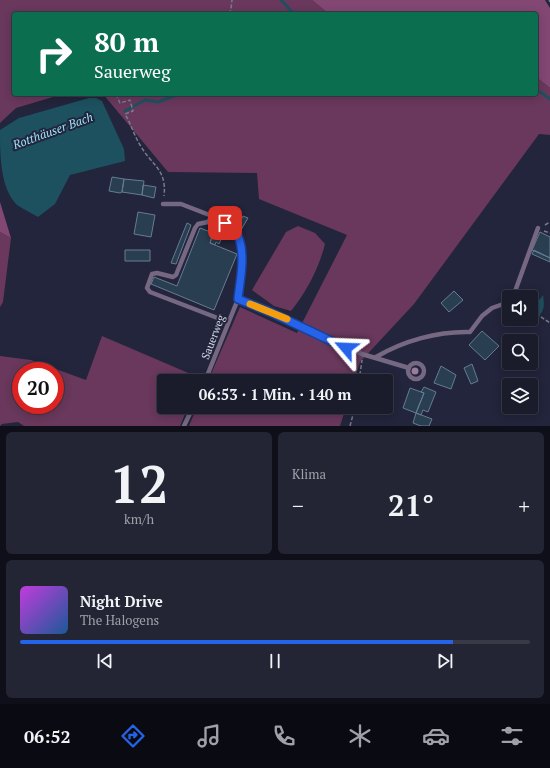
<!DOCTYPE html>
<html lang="de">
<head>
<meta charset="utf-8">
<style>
  body { margin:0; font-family:"PT Serif",serif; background:#232534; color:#f1f3f6; height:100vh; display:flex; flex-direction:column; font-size:15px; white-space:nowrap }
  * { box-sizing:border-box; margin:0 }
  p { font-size:13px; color:#9fa1a9 }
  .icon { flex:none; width:22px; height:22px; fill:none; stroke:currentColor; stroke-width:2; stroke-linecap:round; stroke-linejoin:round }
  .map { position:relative; height:426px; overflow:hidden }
  .details { display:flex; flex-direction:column; gap:6px; padding:6px; background:#0e0f18; flex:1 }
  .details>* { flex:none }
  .guide { position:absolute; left:12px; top:12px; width:526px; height:84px; border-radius:4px; box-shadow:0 2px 10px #0003,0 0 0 1px #383a48; background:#0b6e4f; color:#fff; overflow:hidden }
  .tools { position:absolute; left:502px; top:290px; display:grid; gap:8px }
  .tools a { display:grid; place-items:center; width:36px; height:36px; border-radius:4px; background:#1a1c2c; box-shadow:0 2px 10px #0003,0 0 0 1px #383a48; font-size:20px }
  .speed { position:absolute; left:12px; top:362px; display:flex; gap:8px; font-size:20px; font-weight:700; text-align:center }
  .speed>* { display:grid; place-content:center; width:52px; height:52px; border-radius:50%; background:#1a1c2c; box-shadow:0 2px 10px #0003,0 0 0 1px #383a48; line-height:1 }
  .speed .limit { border:6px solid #d22; background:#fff; color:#111 }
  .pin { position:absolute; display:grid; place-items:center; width:34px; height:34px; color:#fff; margin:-17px; border-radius:8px; box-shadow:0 2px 6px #0006 }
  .me { position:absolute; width:44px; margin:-22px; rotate:296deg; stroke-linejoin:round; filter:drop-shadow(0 0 3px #0008) }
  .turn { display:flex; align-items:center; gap:14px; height:84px; padding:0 16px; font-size:18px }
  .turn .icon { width:52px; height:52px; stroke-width:2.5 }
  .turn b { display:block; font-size:28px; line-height:34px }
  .big { font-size:30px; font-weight:600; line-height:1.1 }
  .details .card { flex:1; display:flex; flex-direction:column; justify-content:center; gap:6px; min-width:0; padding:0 14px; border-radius:6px; background:#232534 }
  .details .dial { align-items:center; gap:0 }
  .dial b { font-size:52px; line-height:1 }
  .song { display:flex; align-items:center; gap:12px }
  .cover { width:48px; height:48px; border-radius:6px; background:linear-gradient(135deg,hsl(290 70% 55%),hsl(210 70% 35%)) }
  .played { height:4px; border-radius:2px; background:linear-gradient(90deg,#2563eb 85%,#383a48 85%) }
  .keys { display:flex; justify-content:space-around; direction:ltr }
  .heat { display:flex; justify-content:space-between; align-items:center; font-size:22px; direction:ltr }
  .details .tiles { flex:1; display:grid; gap:6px; grid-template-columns:1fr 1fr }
  .card:last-child { grid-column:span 2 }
  .trip { position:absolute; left:157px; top:374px; width:236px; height:40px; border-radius:4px; background:#1a1c2c; box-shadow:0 2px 10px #0003,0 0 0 1px #383a48; font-weight:600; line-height:40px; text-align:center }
  .menu { display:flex; height:64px; justify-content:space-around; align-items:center; background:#0a0b12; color:#9fa1a9 }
  .menu .icon { width:28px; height:28px }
  .menu .selected { color:#2563eb }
  .menu b { font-size:18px; color:#f1f3f6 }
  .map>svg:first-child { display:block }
  .green { fill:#69385c; fill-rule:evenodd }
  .forest { fill:#824773 }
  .water { fill:#1d515f }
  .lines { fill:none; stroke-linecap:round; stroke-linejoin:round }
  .stream { stroke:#1d515f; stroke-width:3 }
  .building { fill:#2a3e51; stroke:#667c92 }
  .path { stroke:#787b8e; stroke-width:1.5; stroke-dasharray:4 2; stroke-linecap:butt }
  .service { stroke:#766883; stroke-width:4.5 }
  .tree { fill:#987c9b }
  .route-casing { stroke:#184099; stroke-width:10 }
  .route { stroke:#2563eb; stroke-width:7 }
  .slow { stroke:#f59e0b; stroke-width:7 }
  .labels { text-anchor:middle; stroke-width:4; stroke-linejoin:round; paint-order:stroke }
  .street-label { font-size:11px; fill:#d4d6e6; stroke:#22253b }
  .water-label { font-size:12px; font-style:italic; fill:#9ae2f8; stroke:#22253b }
</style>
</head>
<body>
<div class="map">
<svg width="550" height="426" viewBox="0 0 550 426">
  <rect width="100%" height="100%" fill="#22253b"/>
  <path class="green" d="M0 0H312L329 14H14V94H63L16 108 0 123Z
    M536 77 550 88V135L539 134 414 304 360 362 354 381H208L240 307 297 333 347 235 259 199 257 173 168 172 103 94H536Z
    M298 226 315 233 325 244C319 268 307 291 291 311L274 306 252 290 286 232Z
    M0 232 11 238 3 302 0 307Z
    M102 336 200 378 199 381H164V407H188L180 426H24L18 422 2 424 0 426V356L31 360 86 380ZM21 371H55V405H21Z
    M197 407H346L340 426H189Z"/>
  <path class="forest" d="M312 0H545L550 8V88L536 77V14H329Z
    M0 202 11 238 0 232Z"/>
  <path class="water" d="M89 98H96L102 101 124 149 125 161 70 175 55 204 38 217C31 213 23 209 17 205 0 188 0 154 0 130L19 118Z
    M543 295C545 309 544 314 531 321V311Z"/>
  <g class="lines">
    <path class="stream" d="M281 0 294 14
      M536 89 550 99
      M125 111 145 100 158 102 179 94"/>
  </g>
  <path class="building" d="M112 177 124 179 122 192 120 193 109 191Z
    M124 179 144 181 142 195 122 192Z
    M143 185 156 187 154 198 142 195Z
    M138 212 155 215 151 237 134 234Z
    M243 216 248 218 241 230 237 228Z
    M187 223 191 225 176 264 171 263Z
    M200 228 213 233 210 243 237 254 214 310 151 284 154 277 177 286Z
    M540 232 550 237V258L532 250Z
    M213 233 222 237 219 244 216 242 215 245 210 243Z
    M125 250H150V261H125Z
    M534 250 550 258V262L532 254Z
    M454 291 463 300 449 312 441 303Z
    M482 331 499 346 485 360 469 345Z
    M472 364 478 381 471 384 464 368Z
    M441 366 456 375 451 389 434 383Z
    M424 387 436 392 428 412 423 410 421 415 416 413 424 393 421 392Z
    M410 388 424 393 416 413 403 408Z
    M416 413 432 419 429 426H421L413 423Z"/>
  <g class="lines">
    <path class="path" d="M549 0 550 2
      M229 14 231 9 232 0
      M116 94 120 103 130 100 133 111 125 114C131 124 134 135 140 145 152 166 167 169 164 196
      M545 225 550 222
      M544 231 550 233
      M531 310 550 323
      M359 381 362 360
      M350 426 355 407"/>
    <path class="service" d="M163 204H181L212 216 234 230 238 236 241 249V261L238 299 205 381
      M212 216 208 222 198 224 195 228 176 275 173 277 157 273 152 274 147 288 150 292 228 322
      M513 297 538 228
      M238 299 271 312 362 354 409 368
      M376 357C403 341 438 331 470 332L482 316 492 308 509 302
      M408 371a8 8 0 1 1 16 0a8 8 0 1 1-16 0Z
      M184 426 193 407"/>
  </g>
  <circle class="tree" cx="415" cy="371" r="3.5"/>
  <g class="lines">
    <g class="route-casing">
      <path id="route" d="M225 223C230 227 236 231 238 236 246 255 240 280 238 299L270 312 346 348"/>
    </g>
    <use href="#route" class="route"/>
    <path class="slow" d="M250 304 287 319"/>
  </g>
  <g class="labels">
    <g class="street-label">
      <text transform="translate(213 337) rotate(-69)" y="4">Sauerweg</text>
    </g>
    <g class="water-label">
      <text transform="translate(53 131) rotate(-20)" y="4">Rotthäuser Bach</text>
    </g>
  </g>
</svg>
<div class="tools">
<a><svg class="icon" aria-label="sound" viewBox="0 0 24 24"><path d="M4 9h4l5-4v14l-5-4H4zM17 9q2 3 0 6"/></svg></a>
<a><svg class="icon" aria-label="search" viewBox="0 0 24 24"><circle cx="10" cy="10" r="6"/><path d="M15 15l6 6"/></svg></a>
<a><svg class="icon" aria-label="layers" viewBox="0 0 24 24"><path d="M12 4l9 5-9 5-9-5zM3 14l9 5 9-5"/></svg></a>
</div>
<div class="speed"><div class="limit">20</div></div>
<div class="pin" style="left:225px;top:223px;background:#d93025"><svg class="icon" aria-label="arrive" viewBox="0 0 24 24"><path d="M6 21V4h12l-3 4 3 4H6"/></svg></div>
<svg class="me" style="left:346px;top:348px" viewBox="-20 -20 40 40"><path d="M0-17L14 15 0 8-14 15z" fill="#2563eb" stroke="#fff" stroke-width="4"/></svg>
<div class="trip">06:53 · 1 Min. · 140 m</div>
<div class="guide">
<div class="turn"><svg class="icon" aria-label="right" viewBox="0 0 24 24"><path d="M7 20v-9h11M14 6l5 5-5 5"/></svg><div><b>80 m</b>Sauerweg</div></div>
</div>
</div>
<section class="details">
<div class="tiles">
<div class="card dial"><b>12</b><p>km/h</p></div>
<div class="card"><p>Klima</p>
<div class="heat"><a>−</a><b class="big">21°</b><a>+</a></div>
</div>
<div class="card">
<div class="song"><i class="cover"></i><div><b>Night Drive</b><p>The Halogens</p></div></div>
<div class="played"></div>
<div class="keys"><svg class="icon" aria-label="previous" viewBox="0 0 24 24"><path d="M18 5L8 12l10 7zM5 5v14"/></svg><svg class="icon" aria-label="pause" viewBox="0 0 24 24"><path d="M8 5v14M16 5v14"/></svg><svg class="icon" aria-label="next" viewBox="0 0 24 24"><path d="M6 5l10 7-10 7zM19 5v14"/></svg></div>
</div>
</div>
</section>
<nav class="menu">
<b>06:52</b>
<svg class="icon selected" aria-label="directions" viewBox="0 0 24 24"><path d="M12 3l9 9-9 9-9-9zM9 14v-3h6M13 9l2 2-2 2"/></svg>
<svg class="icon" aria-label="music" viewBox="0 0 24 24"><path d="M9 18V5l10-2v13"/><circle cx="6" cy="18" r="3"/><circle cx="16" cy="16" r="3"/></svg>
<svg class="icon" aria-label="phone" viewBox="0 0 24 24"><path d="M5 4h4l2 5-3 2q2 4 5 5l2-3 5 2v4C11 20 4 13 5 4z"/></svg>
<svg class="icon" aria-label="climate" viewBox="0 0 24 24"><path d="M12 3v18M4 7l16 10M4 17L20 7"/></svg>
<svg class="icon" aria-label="car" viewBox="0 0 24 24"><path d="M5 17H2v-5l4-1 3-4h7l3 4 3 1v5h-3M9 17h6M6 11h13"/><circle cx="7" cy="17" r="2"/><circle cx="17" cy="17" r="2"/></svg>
<svg class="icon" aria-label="filters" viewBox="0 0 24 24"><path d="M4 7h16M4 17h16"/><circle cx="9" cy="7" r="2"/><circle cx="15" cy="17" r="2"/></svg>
</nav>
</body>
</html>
